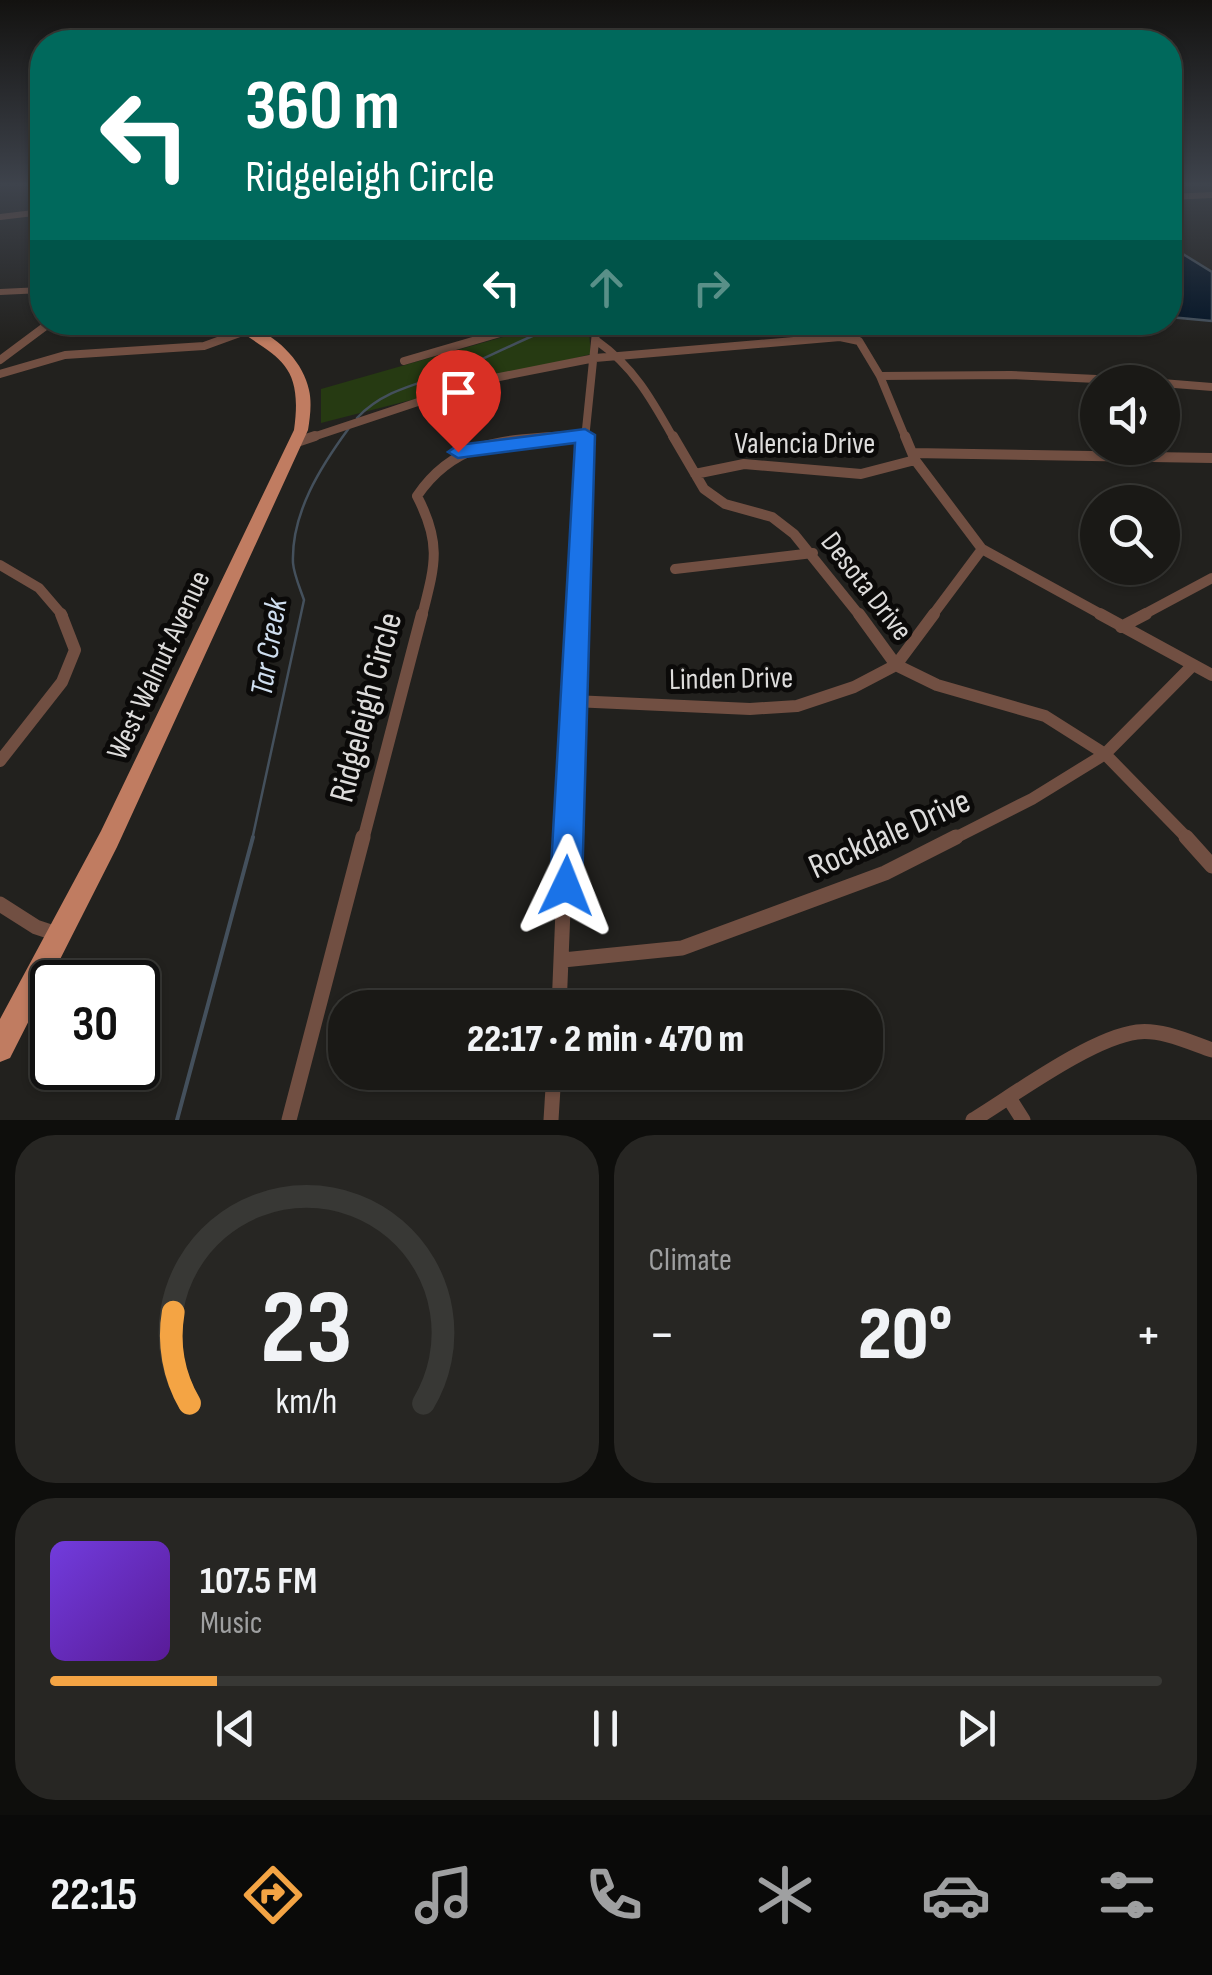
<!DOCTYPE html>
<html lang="en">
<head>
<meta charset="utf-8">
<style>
  body { margin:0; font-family:"Sofia Sans Condensed",sans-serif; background:#272623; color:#f1f3f6; height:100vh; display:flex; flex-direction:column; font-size:38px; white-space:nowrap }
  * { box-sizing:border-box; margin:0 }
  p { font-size:32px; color:#9fa0a1 }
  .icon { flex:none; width:55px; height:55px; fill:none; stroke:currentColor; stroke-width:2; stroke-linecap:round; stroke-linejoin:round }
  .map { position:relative; height:1120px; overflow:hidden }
  .details { display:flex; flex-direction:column; gap:15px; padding:15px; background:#0e0e0c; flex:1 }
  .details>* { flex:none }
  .top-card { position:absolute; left:30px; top:30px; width:1152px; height:305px; border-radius:40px; box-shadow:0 2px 8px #0004,0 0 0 2px #383835; background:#00695c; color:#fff; overflow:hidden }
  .buttons { position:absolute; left:1080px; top:365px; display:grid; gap:20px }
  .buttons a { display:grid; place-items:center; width:100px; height:100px; border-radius:50%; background:#1a1916; box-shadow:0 2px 8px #0004,0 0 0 2px #383835; font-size:50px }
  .speed { position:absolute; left:30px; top:960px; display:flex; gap:20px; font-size:50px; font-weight:700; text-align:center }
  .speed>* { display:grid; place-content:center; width:130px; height:130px; border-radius:50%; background:#1a1916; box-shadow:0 2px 8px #0004,0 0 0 2px #383835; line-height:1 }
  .speed .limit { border:5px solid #111; border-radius:15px; background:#fff; color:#111 }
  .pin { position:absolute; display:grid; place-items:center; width:85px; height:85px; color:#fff; margin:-102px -42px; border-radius:50% 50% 50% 0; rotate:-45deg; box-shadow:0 0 10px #0007 }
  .pin .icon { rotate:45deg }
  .me { position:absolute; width:110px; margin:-55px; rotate:2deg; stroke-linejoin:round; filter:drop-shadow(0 0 8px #0008) }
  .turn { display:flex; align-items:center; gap:35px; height:210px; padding:0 50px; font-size:45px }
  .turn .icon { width:130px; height:130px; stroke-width:2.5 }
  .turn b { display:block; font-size:70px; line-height:85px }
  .lanes { display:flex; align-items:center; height:95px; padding:0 50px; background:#0003; justify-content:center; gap:50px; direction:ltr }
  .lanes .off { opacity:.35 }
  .big { font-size:75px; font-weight:800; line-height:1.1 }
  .details .widget { flex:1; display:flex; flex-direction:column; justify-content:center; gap:15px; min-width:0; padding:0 35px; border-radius:40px; background:#272623 }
  .details .dial { align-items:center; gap:0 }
  .dial svg { height:260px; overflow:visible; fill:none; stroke:#383835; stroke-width:7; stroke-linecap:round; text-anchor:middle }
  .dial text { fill:#f1f3f6; stroke:none }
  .song { display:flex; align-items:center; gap:30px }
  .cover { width:120px; height:120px; border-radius:15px; background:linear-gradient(135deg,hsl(260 70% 55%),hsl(270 70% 35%)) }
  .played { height:10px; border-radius:5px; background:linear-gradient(90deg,#f4a444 15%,#383835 15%) }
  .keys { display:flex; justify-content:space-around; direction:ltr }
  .heat { display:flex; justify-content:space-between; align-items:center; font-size:55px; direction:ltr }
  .details .tiles { flex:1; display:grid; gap:15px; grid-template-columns:1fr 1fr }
  .widget:last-child { grid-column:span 2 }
  .trip { position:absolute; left:328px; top:990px; width:555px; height:100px; border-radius:40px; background:#1a1916; box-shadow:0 2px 8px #0004,0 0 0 2px #383835; font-weight:800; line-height:100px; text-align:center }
  .menu { display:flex; height:160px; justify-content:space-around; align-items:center; background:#0a0a09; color:#9fa0a1 }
  .menu .icon { width:70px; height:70px }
  .menu .on { color:#f4a444 }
  .menu b { font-size:45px; color:#f1f3f6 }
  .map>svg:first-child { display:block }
  .green { fill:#263a12 }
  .water { fill:#031426; stroke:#44505c; stroke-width:2.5 }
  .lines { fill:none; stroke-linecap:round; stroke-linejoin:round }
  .stream-far1 { stroke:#44505c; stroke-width:2.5 }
  .stream { stroke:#44505c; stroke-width:4 }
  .street-far4 { stroke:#714f42; stroke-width:6 }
  .street-far3 { stroke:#714f42; stroke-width:8 }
  .street-far2 { stroke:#714f42; stroke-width:10 }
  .street-far1 { stroke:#714f42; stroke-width:12 }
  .street { stroke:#714f42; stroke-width:15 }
  .primary { fill:#c07c61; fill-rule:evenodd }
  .route { fill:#1a73e8; stroke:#114b97; stroke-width:2.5 }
  .labels { text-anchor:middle; stroke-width:10; stroke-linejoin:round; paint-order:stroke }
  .street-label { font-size:30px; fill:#dddcdb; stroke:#0b0a09 }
  .water-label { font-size:32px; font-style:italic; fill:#cfdeef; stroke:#0b0a09 }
  .near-street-label { font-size:35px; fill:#dddcdb; stroke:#0b0a09 }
</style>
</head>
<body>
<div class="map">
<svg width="1212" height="1120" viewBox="0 0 1212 1120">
  <rect width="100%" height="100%" fill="#22211e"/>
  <path class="green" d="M552 323H588L591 354 321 423V389Z"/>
  <path class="water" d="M1170 246 1212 272V321L1170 317Z"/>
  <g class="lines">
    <path class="stream-far1" d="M357 418C387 386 428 383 467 366 501 351 533 334 567 322
      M252 840 304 600C300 588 294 575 293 563 291 513 321 466 349 428"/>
    <path class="stream" d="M177 1120 253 837"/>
    <path class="street-far4" d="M1170 197 1212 195
      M0 217 42 212
      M0 292 42 290"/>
    <path class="street-far3" d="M597 341C634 367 652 400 674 439
      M0 360 51 322
      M404 361 538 322
      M0 374 65 355 204 346 248 330
      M880 376 1011 375 1161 382
      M1162 383 1212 387
      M307 439 484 380 595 358 840 337 859 341 880 376 906 439
      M529 439 585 435
      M585 439 597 322"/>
    <path class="street-far2" d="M673 436 704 489 725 504 772 517 794 534 860 616
      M905 436 915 460 982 549 932 616
      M297 442 315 436
      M912 453 1212 458
      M695 474 744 464 861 474 915 460
      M982 549 1104 616
      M0 565 39 588 63 616
      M675 569 813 553
      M422 616C435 565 442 544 417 496 455 440 505 440 567 436
      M577 616 587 473 585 436
      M1141 616 1212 578"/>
    <path class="street-far1" d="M859 614 896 665 937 685 1045 716 1105 754 1189 840
      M1100 614 1212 675
      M1121 627 1146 614
      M573 701 750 709 797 706 854 687 896 665 934 614
      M0 761 62 682 75 650 61 614
      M363 840 422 614
      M566 840 577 614
      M951 840 1032 799 1105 754 1193 665"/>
    <path class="street" d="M1186 837 1212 866
      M0 904 36 927 60 935
      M563 960 682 948 885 873 956 837
      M559 1008 566 837
      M1009 1098 1023 1120
      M289 1120 363 837
      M551 1120 554 1072
      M973 1120C1014 1095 1091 1038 1137 1032 1162 1029 1189 1042 1212 1050"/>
    <path class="primary" d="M227 322C262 322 302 355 309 390 312 403 310 417 308 430L117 847 10 1058 0 1062V1019L101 831 294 430C304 359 275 358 227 322Z"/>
  </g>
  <linearGradient id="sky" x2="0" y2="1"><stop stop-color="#131210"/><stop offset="0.54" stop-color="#3e434c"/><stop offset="1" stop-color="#3e434c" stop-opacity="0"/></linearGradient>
  <rect width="1212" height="342" fill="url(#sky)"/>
  <path class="route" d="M585 429 595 435 582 886 577 897 566 902 555 897 550 886 575 443 458 458 448 452 458 445Z"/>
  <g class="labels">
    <g class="street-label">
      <text x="805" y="453">Valencia Drive</text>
      <text transform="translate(867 586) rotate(52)" y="10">Desota Drive</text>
      <text transform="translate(158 665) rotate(-65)" y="10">West Walnut Avenue</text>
      <text transform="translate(731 678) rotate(-1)" y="10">Linden Drive</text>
    </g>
    <g class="water-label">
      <text transform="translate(268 647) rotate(-81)" y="11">Tar Creek</text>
    </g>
    <g class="near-street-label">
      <text transform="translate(365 707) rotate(-75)" y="12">Ridgeleigh Circle</text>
      <text transform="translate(889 833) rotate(-24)" y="12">Rockdale Drive</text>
    </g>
  </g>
</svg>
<div class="buttons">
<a><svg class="icon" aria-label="sound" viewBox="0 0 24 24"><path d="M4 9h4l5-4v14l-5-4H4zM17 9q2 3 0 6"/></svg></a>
<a><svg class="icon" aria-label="search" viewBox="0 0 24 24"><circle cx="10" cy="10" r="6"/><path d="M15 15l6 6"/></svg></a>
</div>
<div class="speed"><div class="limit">30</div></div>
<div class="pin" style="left:458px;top:452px;background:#d93025"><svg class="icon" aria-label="arrive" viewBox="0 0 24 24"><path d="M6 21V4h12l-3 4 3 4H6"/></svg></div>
<svg class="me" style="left:566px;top:886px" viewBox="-20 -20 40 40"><path d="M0-17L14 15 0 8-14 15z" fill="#1a73e8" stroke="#fff" stroke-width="4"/></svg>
<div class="trip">22:17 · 2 min · 470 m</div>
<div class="top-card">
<div class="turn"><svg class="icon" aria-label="left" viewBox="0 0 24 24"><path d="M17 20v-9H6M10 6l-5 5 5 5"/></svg><div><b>360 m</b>Ridgeleigh Circle</div></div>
<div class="lanes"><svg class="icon" aria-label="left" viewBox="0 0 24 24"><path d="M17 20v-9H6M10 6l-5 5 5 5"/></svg><svg class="icon off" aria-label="ahead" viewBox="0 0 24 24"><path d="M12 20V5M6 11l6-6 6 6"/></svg><svg class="icon off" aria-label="right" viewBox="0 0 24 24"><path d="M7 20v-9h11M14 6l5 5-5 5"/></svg></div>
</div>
</div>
<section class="details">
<div class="tiles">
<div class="widget dial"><svg viewBox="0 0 100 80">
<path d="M14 69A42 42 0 1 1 86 69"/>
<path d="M14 69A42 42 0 0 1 9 41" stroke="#f4a444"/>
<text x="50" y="56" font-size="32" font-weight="700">23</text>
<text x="50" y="72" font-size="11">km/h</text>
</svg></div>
<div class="widget"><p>Climate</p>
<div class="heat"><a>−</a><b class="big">20°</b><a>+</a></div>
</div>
<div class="widget">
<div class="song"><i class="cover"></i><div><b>107.5 FM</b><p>Music</p></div></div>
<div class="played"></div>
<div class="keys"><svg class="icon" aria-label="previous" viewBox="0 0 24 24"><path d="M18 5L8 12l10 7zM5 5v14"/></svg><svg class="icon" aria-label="pause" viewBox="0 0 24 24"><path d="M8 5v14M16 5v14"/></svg><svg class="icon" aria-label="next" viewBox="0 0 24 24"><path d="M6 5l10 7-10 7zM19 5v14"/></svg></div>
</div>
</div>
</section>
<nav class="menu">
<b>22:15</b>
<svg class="icon on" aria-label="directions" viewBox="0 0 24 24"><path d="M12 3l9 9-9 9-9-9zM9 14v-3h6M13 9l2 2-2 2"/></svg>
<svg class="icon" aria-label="music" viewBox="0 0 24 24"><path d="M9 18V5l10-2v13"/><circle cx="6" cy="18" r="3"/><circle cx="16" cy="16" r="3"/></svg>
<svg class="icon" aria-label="phone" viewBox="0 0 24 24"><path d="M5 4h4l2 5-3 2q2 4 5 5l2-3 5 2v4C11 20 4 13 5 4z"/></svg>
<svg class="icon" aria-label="climate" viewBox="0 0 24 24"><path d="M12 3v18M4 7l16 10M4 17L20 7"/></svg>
<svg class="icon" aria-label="car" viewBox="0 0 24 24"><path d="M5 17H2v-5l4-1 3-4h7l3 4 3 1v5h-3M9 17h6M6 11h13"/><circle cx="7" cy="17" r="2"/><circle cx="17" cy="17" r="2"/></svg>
<svg class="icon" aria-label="filters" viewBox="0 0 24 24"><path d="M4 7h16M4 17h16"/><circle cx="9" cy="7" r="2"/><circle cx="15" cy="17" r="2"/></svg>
</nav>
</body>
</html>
